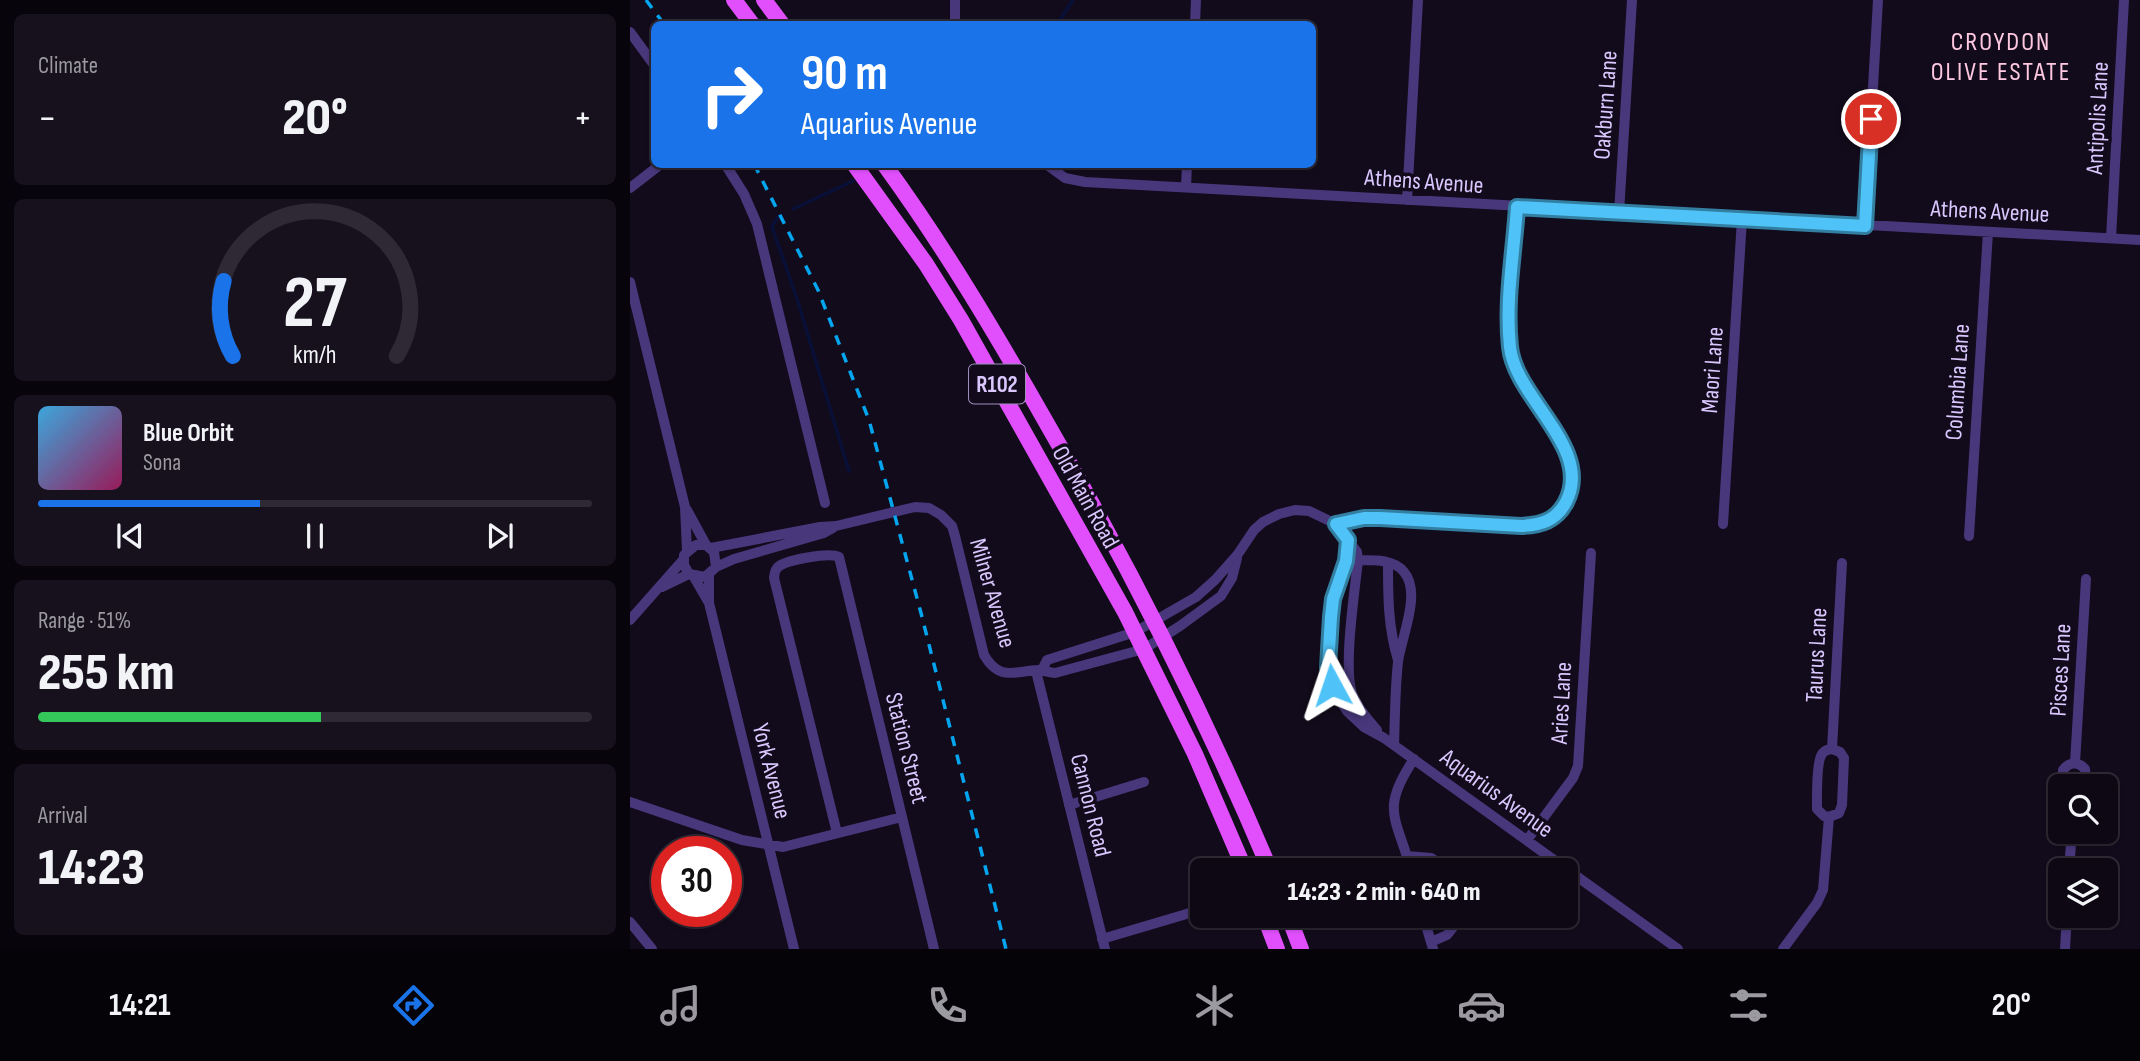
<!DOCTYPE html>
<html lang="en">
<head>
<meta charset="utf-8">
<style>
  body { margin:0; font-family:"Sofia Sans Condensed",sans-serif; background:#17111e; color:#f1f3f6; height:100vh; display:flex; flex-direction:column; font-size:26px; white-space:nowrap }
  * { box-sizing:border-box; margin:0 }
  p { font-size:23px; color:#9b9aa0 }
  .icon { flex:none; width:38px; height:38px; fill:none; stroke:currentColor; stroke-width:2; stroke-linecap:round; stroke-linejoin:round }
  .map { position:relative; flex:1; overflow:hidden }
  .side { display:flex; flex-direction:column; gap:14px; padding:14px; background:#08040c; width:630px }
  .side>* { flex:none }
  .top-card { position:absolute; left:21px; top:21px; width:665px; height:147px; border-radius:10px; box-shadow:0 2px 5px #0004,0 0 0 2px #2e2934; background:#1a73e8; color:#fff; overflow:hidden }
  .fabs { position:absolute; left:1418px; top:774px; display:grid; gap:14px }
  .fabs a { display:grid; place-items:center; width:70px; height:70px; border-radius:10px; background:#0e0815; box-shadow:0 2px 5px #0004,0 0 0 2px #2e2934; font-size:35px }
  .speed { position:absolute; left:21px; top:836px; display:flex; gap:14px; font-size:35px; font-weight:700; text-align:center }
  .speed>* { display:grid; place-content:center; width:91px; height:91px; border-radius:50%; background:#0e0815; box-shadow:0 2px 5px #0004,0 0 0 2px #2e2934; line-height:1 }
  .speed .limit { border:10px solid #d22; background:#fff; color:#111 }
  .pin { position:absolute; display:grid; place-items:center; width:60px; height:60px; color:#fff; margin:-30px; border:4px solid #fff; border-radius:50%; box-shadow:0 2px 7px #0007 }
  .me { position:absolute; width:77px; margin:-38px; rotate:355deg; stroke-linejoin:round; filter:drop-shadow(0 0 5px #0008) }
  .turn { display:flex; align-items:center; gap:24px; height:147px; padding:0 35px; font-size:32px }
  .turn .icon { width:91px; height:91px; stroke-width:2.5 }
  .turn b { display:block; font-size:49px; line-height:60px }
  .big { font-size:52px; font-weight:800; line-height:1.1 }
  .side .widget { flex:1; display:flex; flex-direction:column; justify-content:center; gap:10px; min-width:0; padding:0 24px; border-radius:10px; background:#17111e }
  .side .dial { align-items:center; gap:0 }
  .dial svg { height:182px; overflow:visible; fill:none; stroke:#2e2934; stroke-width:7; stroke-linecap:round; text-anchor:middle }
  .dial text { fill:#f1f3f6; stroke:none }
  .song { display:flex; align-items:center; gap:21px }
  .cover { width:84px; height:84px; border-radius:10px; background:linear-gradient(135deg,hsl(200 70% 55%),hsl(330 70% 35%)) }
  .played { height:7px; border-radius:4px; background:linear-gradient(90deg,#1a73e8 40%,#2e2934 40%) }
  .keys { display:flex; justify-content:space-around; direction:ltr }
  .heat { display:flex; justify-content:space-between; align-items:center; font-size:38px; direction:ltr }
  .charge { height:10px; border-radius:5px; background:linear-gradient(90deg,#34c759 51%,#2e2934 0) }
  .trip { position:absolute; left:560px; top:858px; width:388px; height:70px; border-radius:10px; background:#0e0815; box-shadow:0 2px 5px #0004,0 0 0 2px #2e2934; font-weight:800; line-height:70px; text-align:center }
  .tabs { display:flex; height:112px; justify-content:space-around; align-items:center; background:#060308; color:#9b9aa0 }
  .tabs .icon { width:49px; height:49px }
  .tabs .active { color:#1a73e8 }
  .tabs b { font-size:32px; color:#f1f3f6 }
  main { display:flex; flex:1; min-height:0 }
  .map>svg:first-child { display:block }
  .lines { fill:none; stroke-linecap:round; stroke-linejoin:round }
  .stream { stroke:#091038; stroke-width:3.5 }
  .minor { stroke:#48377b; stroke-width:10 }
  .primary { stroke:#e14ffd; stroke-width:16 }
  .rail { stroke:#03a5ef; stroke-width:3.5; stroke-dasharray:10 9; stroke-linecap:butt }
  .route-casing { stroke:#337fa1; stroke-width:18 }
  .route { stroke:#4fc3f7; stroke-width:12 }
  .labels { text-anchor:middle; stroke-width:7; stroke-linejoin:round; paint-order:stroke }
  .shield { fill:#120b1c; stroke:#9d8fba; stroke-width:2 }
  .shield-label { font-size:23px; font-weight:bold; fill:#d9c7fe }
  .street-label { font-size:24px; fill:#d9c7fe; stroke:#120b1c }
  .neighbourhood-label { font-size:26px; letter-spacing:2px; fill:#fec9e0; stroke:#120b1c }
</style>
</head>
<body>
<main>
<section class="side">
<div class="widget"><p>Climate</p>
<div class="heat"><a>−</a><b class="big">20°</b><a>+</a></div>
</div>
<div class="widget dial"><svg viewBox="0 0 100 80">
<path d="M14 69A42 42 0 1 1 86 69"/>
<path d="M14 69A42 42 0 0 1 10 36" stroke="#1a73e8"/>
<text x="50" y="56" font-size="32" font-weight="700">27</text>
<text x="50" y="72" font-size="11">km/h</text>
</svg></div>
<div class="widget">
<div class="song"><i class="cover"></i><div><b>Blue Orbit</b><p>Sona</p></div></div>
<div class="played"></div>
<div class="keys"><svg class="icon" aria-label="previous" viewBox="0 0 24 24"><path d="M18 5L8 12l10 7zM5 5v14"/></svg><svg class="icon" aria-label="pause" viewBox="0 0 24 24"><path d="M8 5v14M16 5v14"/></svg><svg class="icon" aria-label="next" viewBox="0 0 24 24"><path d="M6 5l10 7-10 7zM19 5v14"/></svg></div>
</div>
<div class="widget"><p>Range · 51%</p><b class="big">255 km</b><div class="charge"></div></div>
<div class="widget"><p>Arrival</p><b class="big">14:23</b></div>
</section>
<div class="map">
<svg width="1510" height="949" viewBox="0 0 1510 949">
  <rect width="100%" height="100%" fill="#120b1c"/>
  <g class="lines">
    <path class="stream" d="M427 24 443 0
      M163 209 223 181
      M149 216 142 226 143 230 167 299 219 471"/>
    <path class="minor" d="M325 0V24
      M565 24 566 0
      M0 32 24 65
      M95 164 114 194 127 224 195 503
      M416 164 435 178 455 182 1510 240
      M556 187 557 164
      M0 188 31 164
      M777 200 788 0
      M989 213 1002 0
      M1235 226 1248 0
      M1481 238 1494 0
      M0 282 55 507 57 550
      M57 510 76 545
      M706 524 727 552 728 560C725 590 713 667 722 693 727 707 737 719 747 730
      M1093 524 1112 219
      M1339 536 1358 232
      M718 540 712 575 703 599 699 641V675L705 692 717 711 734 727 754 738 1048 949
      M81 548 190 527 206 526 285 507 299 508 311 515 322 526 325 536 354 655C370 682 384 671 409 670 414 670 419 673 425 673L514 649 550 626 591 596 602 578 607 558
      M728 560C743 560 764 559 774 572 792 593 771 638 768 662 765 689 765 717 764 745
      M758 563C758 597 758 627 768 660
      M86 567 84 552 76 545H66L54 555V565L59 574 75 577 86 567 104 559 194 533 203 528
      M79 575V603L164 949
      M64 577 79 603
      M32 587 59 574
      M0 620 53 560
      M412 670 417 660 505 632 566 597 585 580 608 554 624 530 633 522 649 514 665 510 679 511 706 524 734 518H750L892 526C909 525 922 522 933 507 969 455 885 397 880 347 875 301 884 253 887 207
      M406 671 475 949
      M1202 749 1212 563
      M1445 763 1456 579
      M1432 786 1433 770C1439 762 1448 761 1455 769L1457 786
      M0 802 112 840 153 847 272 817
      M439 805 514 782
      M1199 817 1194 816 1187 809C1187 798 1186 762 1192 754 1195 750 1197 750 1202 749
      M1199 817 1209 813 1212 805 1214 758 1210 752 1202 749
      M207 833 144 578C145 573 144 571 148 567 156 560 199 552 209 557L304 949
      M897 840 943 778 948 766 961 553
      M777 856 801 858 820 870
      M781 870C766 816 750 810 784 759
      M1439 870 1442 831
      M793 915 803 949
      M0 922 22 949
      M472 939 570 910
      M801 942 817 935 833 915
      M1153 949 1187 903 1193 890 1199 817
      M1435 949 1437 915"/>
    <path class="primary" d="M104 0 122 24
      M134 0 152 24
      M224 164 296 264 331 320 495 612 565 754 615 870
      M254 164C313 245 363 329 412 415 497 562 574 713 640 870
      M634 915 647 949
      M658 915 671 949"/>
    <path class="rail" d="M16 0 34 24
      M124 164 188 290 239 420 291 613 376 949"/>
  </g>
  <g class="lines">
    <g class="route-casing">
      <path id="route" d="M702 685 698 667 701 617 703 599 716 561 718 540 706 524 734 518H750L891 526C911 525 926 521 936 502 964 448 885 398 880 347 875 301 884 253 887 207L1235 226 1241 119"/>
    </g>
    <use href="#route" class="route"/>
  </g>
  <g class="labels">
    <rect class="shield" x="339" y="364.5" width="56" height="39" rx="5"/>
    <g class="shield-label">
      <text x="367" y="392">R102</text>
    </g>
    <g class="street-label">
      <text transform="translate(975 105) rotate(-86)" y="8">Oakburn Lane</text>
      <text transform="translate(1467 118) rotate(-87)" y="8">Antipolis Lane</text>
      <text transform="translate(794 181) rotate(4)" y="8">Athens Avenue</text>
      <text transform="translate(1360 211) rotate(3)" y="8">Athens Avenue</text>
      <text transform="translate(1082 370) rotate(-86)" y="8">Maori Lane</text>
      <text transform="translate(1327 382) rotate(-86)" y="8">Columbia Lane</text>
      <text transform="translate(456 497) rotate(61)" y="8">Old Main Road</text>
      <text transform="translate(363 593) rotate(74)" y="8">Milner Avenue</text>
      <text transform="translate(1186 655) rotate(-87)" y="8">Taurus Lane</text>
      <text transform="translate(1430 670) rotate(-87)" y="8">Pisces Lane</text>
      <text transform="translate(931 703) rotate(-87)" y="8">Aries Lane</text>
      <text transform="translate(277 748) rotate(76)" y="8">Station Street</text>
      <text transform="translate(142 771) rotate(76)" y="8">York Avenue</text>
      <text transform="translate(867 793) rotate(36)" y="8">Aquarius Avenue</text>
      <text transform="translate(461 805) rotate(76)" y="8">Cannon Road</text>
    </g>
    <g class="neighbourhood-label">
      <text x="1371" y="50">CROYDON<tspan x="1371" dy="30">OLIVE ESTATE</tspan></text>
    </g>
  </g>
</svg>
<div class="fabs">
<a><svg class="icon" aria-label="search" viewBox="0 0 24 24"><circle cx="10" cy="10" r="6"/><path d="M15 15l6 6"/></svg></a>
<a><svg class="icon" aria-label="layers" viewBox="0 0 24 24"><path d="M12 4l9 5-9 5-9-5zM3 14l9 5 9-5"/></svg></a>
</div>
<div class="speed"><div class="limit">30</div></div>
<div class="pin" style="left:1241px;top:119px;background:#d93025"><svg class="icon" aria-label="arrive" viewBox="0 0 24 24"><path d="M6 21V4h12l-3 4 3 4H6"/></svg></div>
<svg class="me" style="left:702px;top:685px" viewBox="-20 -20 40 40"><path d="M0-17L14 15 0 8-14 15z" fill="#4fc3f7" stroke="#fff" stroke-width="4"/></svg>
<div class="trip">14:23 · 2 min · 640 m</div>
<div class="top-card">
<div class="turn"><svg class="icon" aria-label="right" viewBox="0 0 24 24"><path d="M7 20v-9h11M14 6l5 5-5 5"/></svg><div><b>90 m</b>Aquarius Avenue</div></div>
</div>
</div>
</main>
<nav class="tabs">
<b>14:21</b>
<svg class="icon active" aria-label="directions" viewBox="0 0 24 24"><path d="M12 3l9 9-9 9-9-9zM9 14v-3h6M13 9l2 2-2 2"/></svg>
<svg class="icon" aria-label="music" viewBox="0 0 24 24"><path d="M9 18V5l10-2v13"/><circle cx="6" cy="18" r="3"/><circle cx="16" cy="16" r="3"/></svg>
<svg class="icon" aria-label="phone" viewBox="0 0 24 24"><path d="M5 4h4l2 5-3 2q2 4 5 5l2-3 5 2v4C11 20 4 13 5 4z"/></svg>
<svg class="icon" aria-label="climate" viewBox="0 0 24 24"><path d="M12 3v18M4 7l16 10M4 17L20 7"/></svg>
<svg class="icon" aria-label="car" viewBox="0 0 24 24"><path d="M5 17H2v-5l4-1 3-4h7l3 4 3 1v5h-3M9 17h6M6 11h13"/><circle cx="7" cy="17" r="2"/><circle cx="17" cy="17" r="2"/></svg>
<svg class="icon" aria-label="filters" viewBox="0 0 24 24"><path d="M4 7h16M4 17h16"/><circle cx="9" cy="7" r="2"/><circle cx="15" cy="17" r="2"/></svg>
<b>20°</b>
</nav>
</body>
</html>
